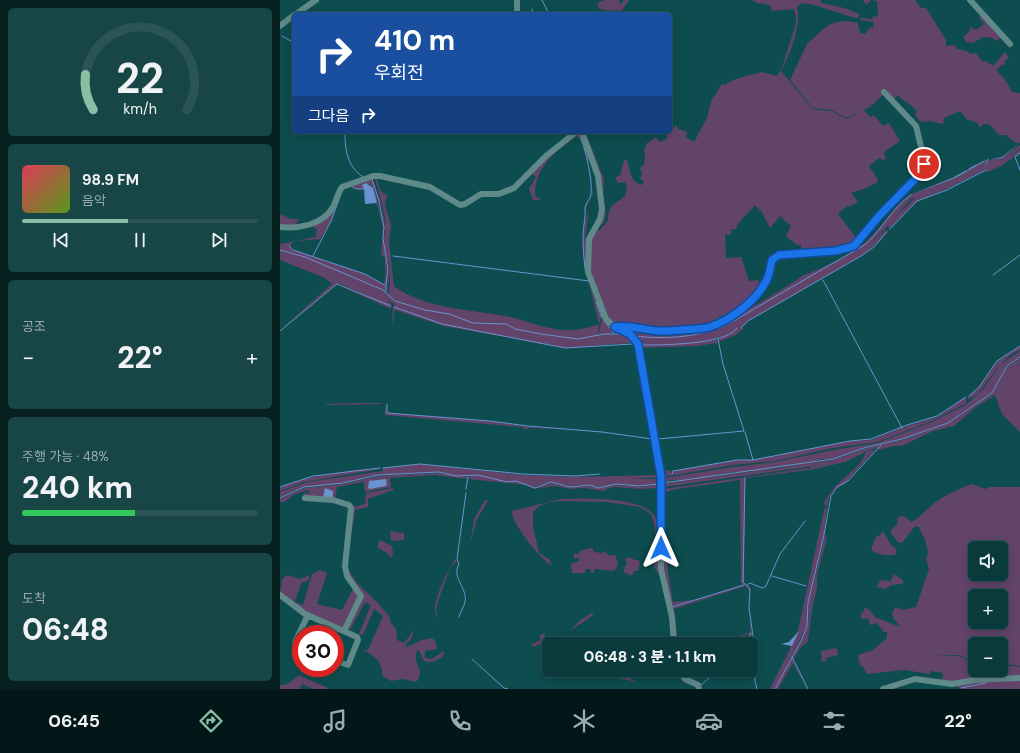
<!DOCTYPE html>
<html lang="ko">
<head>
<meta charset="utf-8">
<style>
  body { margin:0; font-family:"DM Sans","Noto Sans KR",sans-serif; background:#184546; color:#f1f3f6; height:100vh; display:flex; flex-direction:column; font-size:15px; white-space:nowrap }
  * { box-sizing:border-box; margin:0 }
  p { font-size:13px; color:#99adaf }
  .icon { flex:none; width:22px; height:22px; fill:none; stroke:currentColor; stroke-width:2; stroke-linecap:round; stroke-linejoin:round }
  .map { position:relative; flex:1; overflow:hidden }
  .side { display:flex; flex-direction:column; gap:8px; padding:8px; background:#062020; width:280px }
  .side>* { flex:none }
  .guide { position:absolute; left:12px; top:12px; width:380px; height:122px; border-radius:6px; box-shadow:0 2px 10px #0003,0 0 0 1px #2a5455; background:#1a4fa0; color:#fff; overflow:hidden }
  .fabs { position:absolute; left:688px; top:541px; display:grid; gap:8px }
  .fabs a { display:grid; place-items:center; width:40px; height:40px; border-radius:6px; background:#0a3a3b; box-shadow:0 2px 10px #0003,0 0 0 1px #2a5455; font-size:20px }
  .speed { position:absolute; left:12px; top:625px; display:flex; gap:8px; font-size:20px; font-weight:700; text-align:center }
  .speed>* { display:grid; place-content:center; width:52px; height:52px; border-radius:50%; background:#0a3a3b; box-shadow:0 2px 10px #0003,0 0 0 1px #2a5455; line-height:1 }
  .speed .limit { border:6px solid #d22; background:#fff; color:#111 }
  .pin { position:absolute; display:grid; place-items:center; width:34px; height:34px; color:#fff; margin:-17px; border:2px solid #fff; border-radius:50%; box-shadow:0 1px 4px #0007 }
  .me { position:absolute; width:44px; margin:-22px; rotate:0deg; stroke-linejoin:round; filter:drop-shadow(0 0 3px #0008) }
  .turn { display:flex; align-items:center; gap:14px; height:84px; padding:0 16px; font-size:18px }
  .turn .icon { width:52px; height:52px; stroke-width:2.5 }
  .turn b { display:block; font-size:28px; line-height:34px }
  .then { display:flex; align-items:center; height:38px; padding:0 16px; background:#0003; gap:8px; font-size:15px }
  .big { font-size:30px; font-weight:800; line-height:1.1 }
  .side .tile { flex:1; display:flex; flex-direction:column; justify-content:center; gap:6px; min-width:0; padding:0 14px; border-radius:6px; background:#184546 }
  .side .dial { align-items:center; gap:0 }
  .dial svg { height:104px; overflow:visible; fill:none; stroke:#2a5455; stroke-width:7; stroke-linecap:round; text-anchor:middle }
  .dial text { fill:#f1f3f6; stroke:none }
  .song { display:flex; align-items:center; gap:12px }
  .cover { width:48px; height:48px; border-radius:6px; background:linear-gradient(135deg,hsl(350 70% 55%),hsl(90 70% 35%)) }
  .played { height:4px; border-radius:2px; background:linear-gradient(90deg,#8abfa5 45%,#2a5455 45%) }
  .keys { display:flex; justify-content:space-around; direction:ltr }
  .heat { display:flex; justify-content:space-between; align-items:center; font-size:22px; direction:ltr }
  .charge { height:6px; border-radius:3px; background:linear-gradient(90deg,#34c759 48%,#2a5455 0) }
  .trip { position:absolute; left:262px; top:637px; width:216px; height:40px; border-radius:6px; background:#0a3a3b; box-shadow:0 2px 10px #0003,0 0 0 1px #2a5455; font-weight:800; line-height:40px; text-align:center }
  .tabs { display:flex; height:64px; justify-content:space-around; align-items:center; background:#041718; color:#99adaf }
  .tabs .icon { width:28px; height:28px }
  .tabs .on { color:#8abfa5 }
  .tabs b { font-size:18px; color:#f1f3f6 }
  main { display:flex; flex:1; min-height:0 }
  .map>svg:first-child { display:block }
  .green { fill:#62446b; fill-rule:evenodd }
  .water { fill:#6a92cf }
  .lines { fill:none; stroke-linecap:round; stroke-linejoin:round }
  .stream { stroke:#6a92cf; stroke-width:1 }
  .minor { stroke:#60898a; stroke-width:6 }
  .route-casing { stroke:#114b97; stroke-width:10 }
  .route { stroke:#1a73e8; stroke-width:7 }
</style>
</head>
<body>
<main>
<section class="side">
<div class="tile dial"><svg viewBox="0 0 100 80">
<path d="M14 69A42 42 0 1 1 86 69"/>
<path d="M14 69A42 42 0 0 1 8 42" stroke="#8abfa5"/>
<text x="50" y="56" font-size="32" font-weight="700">22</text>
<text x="50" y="72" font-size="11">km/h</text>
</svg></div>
<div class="tile">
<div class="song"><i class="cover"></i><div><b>98.9 FM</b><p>음악</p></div></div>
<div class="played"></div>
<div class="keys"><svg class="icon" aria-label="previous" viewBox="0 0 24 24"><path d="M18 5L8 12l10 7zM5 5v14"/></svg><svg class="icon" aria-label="pause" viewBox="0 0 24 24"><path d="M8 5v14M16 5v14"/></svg><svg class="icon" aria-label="next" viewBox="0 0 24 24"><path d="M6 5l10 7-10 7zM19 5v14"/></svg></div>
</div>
<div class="tile"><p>공조</p>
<div class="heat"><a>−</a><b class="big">22°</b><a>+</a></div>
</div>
<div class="tile"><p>주행 가능 · 48%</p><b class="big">240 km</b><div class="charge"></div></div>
<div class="tile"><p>도착</p><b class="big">06:48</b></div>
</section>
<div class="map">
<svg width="740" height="689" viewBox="0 0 740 689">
  <rect width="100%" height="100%" fill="#0d4d4f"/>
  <path class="green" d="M325 0H339L340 5 344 0H349L340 14H338V10L331 11 319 9 317 3Z
    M472 0H541V3L564 8 579 14 578 18C565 17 530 0 520 4L517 8C522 23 509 57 501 71L515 27 516 18 514 9 492 11 490 5 477 3Z
    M583 0H635L641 8H646L666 40V46L675 45 677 49 687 51 691 54 696 53 702 61H706L713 66 725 52 729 58 724 61 726 64 722 65 716 70 726 81 732 92 740 93V143L734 142 726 135H719L710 125 703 124 701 127 698 126V123L686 119 680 111 664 118 663 124 650 121 641 122 635 115 637 111 626 101 625 102 618 95 614 99 602 89 604 94 590 107 567 118 551 110 533 108 510 80 527 44 541 31 551 24 558 22 568 21 578 23 580 33 585 34 590 27 593 28 594 22 581 20 580 18 593 19V16L598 17 597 1 591 0 586 5Z
    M702 14 722 37 716 41 713 38 703 37 693 43 686 42 683 37 690 31V27L696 30 704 24 699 18Z
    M500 70 533 109 551 111 567 119 584 110 590 117 594 115 603 126 609 123 620 141 604 152 606 159 603 160 599 158 589 166 597 178 598 182 587 188 571 193 578 202 568 207 567 206 558 214 577 239 575 244 535 252 534 248 521 249V245H517L506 236 511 226 500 216 490 228 482 212 475 205C469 213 459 219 456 229H452L450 235 445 234 446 258 461 257 469 281 478 280V282L485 283 468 301 432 325 382 330 336 326 330 322 311 280 308 246 320 221V177L305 132 324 179 323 194 326 214 324 222 317 230H320L329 219H328C329 203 335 205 345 196L347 188 345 182 338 183 335 178 340 175 344 160H347C351 171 350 182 362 185L364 181 360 179 362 173 360 168 364 165 365 155 364 150 367 143 376 137 380 142 388 138 386 135 396 125 398 129 407 132 406 137 414 142 427 118 431 101 442 84 444 85C456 78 469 75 482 72L497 76Z
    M297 132H301L313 161 308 160V162L313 193 306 207 308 216 305 238 308 239 307 257 322 316 306 272 303 255 304 226 307 214 305 205C307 201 311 198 312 194 314 184 305 148 301 138L294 136V138C274 152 254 169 255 196L260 198V200H253L249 189 256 177 252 174 263 162Z
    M740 145V149L726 158 740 150V153L719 167 705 173 706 169 671 187 637 201 609 229 608 226 612 221 588 246 605 230 608 231 594 246 581 256 468 321 461 328H464L456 335 438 342 441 337 427 341 437 340V345L435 343 418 346 359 348V342H370L357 341 352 336 356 335H351L338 327 424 329 470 302 474 306C491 296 506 287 522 276 544 267 569 257 587 241 602 227 612 210 627 196L619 205 628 197 631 199 615 217 636 197 632 199 629 197 630 195 672 179 707 160 706 165 709 160 722 158Z
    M97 176 102 177 97 179 101 192 107 195 105 205 111 225 109 242 114 286C146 310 192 309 230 317 248 321 265 329 283 330 295 331 308 328 319 324L318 334 316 335 323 334H319V332L322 318C325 324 332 327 333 333L328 334 351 335 357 345 349 343 285 348 164 326 115 310 112 326 113 307 115 304 108 301 111 304V309L58 285 95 299 58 283 0 330 52 284 45 278 0 260V244L36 237 37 229 31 226 7 230 0 229C17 229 43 226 53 210 57 203 57 193 63 188 70 182 84 179 92 177L104 217 105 239V217L95 178ZM92 178 100 201 105 227 104 238 108 270 107 294 109 282 108 259 109 262 110 283 108 295 105 293 106 286 85 274 13 250 8 246 11 247V244L15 241 40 239 51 221 62 190 69 185 77 189H84L83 184H89L93 189 103 228 101 254 105 258V280L103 284 99 282 106 285 107 270 103 238 104 227Z
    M0 214 11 219H19L15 226H0Z
    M309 283 321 317 319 324Z
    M740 346V350C716 359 704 395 689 399L688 397 699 387 718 361Z
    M740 351V357L726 366 712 393 668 423 622 439 584 448 553 459H542L530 463 495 469 447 473 425 478 405 481 392 480 382 483 384 478 453 467 495 462 553 450 597 443 652 422 687 404 704 388 721 364Z
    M740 358V364L736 366 740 365V432L722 414 715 395 696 407 674 426 653 431 622 446H614L599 450 597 448 580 453 557 463 383 487 382 484 389 483 553 460 584 449 622 440 669 423 712 394 727 367Z
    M686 397V403L652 421 597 442 553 448 495 461 453 465 384 477 377 440 384 470 391 471 392 474 393 471 457 460H474L570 441 591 440 627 426 657 417Z
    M74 403H101L104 404 46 405V404Z
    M105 404 107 413 210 421 248 427 284 429 248 428 246 430 242 427 105 415Z
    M595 450C586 459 578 469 569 479 557 492 551 484 547 507L544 504C552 481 579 473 586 452L565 462 530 470V467L557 463 580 453Z
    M140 464 243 475 296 477 378 475 379 477 352 479H379L380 484 359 486 336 484 318 487 310 485 290 486 271 482 253 487 256 488 271 483 291 487 310 486 320 488 334 485 361 487 380 484 379 517 377 514H378L377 488 361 489 334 487 326 489 325 491 303 488 290 489 275 486 254 489 246 485 189 479V477L191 476H177L158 472 98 475 63 483 24 487 0 497V492L27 482 103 471V468Z
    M529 468V470L465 478 464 584 391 607 382 568 384 489ZM460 480 461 585 413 600 393 602 387 565 384 493 391 490Z
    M84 469H100L24 482 0 491V488C21 477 60 472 84 469Z
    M159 473 187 477 188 479 154 475 110 478 111 487 85 492 84 483 83 482 57 487 55 500 23 496 24 493H29V490L15 494 4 502H0V499L24 488 63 484 99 476Z
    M692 484 705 489 710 487H740V666L721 663V644H695V662L678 655H653L635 647 614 619 612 613 615 607 622 610 636 607 649 569 646 559C651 550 643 536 639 527L635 526 622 543 618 542 610 532 618 523 617 518 623 516 632 522C640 517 645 511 652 505 663 496 678 489 692 484ZM695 548H721V574H695ZM695 596H721V622H695Z
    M113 488V490L88 499V507L75 510 67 561 68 569 76 582 97 602 109 616 111 623 116 629 117 640 124 643 135 629 131 639 125 645 127 647 142 640 152 638 156 642 157 649 145 651V658L152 659 162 652 165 653C160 660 152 664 144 661L139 650 137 651C131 663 147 671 136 682L123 679 111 681 102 676C104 663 94 655 83 650H88L103 616 94 609 83 635 79 634 91 605 85 602 70 630 67 628 82 598 68 576 66 566 72 507 85 504 86 493Z
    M281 499C303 499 364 496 375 517 384 533 381 556 381 575H379L374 567 375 559 370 557 375 554C376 540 377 528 371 514L360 507 327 502 277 501 267 503 259 506 253 513V526L259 553 269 559 272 566C260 558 232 525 232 511Z
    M205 500 208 501 197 519 190 544 194 519Z
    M545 506 547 509 544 535 528 603 527 626 498 683 494 689H490L517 635Z
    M110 531 124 533V540L111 541Z
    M603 531 611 545 617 550 615 555C608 556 596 555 591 549L597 535 599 536Z
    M545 535 547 538 537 575V588L532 609 528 641 520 648 514 659 513 657 528 625 529 602Z
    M100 540 112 546 113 553 111 558 107 553 98 548V543Z
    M310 548 313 549 314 552 322 553 325 551 328 555H335L338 563 336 569 333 571 315 569 313 573 310 572 311 569H306L305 573H292L291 564 299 561V558H294V553L299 554 300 551Z
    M348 557 355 560H358L360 562 358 571H354L352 576 343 572 347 563 345 559Z
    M176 559 177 561 170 568 158 601 156 611 159 620C158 617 155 614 155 611 154 599 168 568 176 559Z
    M40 570 47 573 37 604 62 610 73 589 79 597 63 628 28 614 15 604 16 602 23 605 32 574Z
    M614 574 624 581 622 584 612 585 605 589 597 587 600 580 611 581Z
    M7 575 20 579 30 575 28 581 22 582 14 603 0 592 2 580Z
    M465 585 469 586C471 593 468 599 469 606 469 619 472 631 471 644L469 634 440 644 470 632 469 590 466 586 394 609 398 644H395L391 608Z
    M584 608 589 609 595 617 620 627 635 647 653 655 678 656 695 663V670H721V664L740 667V677L720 678 719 674 710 675 709 678 662 682 663 673 651 671 650 674 624 670 587 674 583 667 580 665 578 655 593 650 607 638V632H604L597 623 590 625 588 618 581 619V613L584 612Z
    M314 612 312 616 291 630 300 620Z
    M265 633 264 643 253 647 251 645 260 640V635Z
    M557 648 558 655 546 658V661L542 662 541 651Z
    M512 658 527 689 513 663 498 689H495Z
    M323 670H342L345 675 356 682 339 678 335 674 332 676H322Z
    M19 675 50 689H34L22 684 20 688 22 689H0V685L8 684Z
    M740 678V689H681L697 685 680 689 676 685 683 682Z"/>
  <path class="water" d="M740 143 722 158 707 160 675 178 628 196 677 176 703 161 722 157Z
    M86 183 93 188 97 203 85 204 84 189 82 185Z
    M106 479 107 484 106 486 90 489 88 488 89 481Z
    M45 488 53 491V497H43Z
    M519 631 512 646 501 644 509 642Z"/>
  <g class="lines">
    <path class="stream" d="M262 0 269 14
      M252 9 254 14
      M2 36 14 43
      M65 132C65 150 67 166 83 177
      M300 137C305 146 313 182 311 193 311 199 306 202 305 208 306 217 303 226 303 236 303 248 304 258 305 269
      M740 153 735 157 740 170
      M706 164 708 159
      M689 169 696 165
      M675 177 686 171
      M92 179 99 201 104 227 103 238 108 270 106 285
      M72 187 77 189H84
      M610 229 637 201 667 190 706 170
      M9 246 13 250 85 274 106 286V292
      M0 250 25 257 63 273 103 290 115 301 145 310 169 314 193 323 226 324 235 329 261 334 298 339 324 334H344
      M33 256 51 221 60 197
      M113 256 309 281
      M713 275 740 255
      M543 280 622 428
      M316 302 322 318
      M114 307 162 324 285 348 353 344
      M324 321 334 333
      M461 328 468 321 581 256 594 247 607 232
      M0 331 57 284 111 306
      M355 336C387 340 421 337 450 323L586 244C602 229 613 207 631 195
      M361 345C380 345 447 345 457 328
      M689 396 699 387 717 361 740 346
      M107 404V413L210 421 248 426 322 432 372 439
      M378 439 464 431 443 364 438 339
      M473 460 570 441 591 439 627 425 657 416 686 397
      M103 468 140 464 243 474 296 476 320 474
      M392 474 393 471 457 460H473L465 432
      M465 478 463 582 470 589 469 608 473 636 475 681 477 689
      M383 483 553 459 584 448 622 439 668 423 712 393 727 366 740 357
      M0 487 33 476 100 468
      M186 489 188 477
      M0 498 24 487 63 483 98 475 158 472 177 476 198 475 227 482 236 481 255 488 271 482 290 487 310 485 318 488 336 484 359 486 378 484
      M492 576 526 586
      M467 585 470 583 482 588 486 586 500 554 525 521
      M392 607 464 585
      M179 617C180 612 184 607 185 602 188 588 171 578 179 564L177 559 186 493
      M471 647 470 634 472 633
      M512 657 528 689
      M192 659 224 688 228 689
      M421 685 438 670
      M681 688 706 683
      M495 689 522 639 527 626 528 603 544 535 551 496 557 487 568 481 601 445"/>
    <path class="minor" d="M237 0V14
      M690 0 730 44
      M16 14 36 0
      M0 26 14 15
      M302 132 318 176 322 209 320 219 309 239 308 272 326 319 335 327 350 334 358 344 381 476V569L392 617 394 644
      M0 227C18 229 43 225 53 207 56 201 58 193 62 187L93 176H100L150 187 180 205 185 204 201 194H219L234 188 266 156 296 132
      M335 327 345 325 381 331 427 328 435 325 462 308 484 286 488 279 491 260 499 255 555 251 574 246 599 216 639 174 644 164V159L636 126 604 92
      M25 498 53 500 69 505 71 508 65 566 67 576 81 596 64 631
      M0 595 25 614 77 637 78 640 68 665 55 661
      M21 646 15 642 28 615
      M399 670 405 679 418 685 419 689
      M603 689 635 679 672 684 695 680 740 678"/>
  </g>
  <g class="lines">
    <g class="route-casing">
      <path id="route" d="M381 548V476L358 344 350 334 335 327C351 324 365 331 381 331 390 331 423 329 430 327 450 320 475 302 485 283 490 276 490 267 492 260L499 255 555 251 574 246 599 216 636 178 644 164"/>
    </g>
    <use href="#route" class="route"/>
  </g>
</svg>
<div class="fabs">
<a><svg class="icon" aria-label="sound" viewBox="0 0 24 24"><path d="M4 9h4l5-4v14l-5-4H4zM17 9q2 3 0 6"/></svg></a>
<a>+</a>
<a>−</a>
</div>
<div class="speed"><div class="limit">30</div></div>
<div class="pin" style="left:644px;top:164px;background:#d93025"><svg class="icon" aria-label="arrive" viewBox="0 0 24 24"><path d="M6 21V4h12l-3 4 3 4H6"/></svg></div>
<svg class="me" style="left:381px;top:548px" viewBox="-20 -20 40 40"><path d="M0-17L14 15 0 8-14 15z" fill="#1a73e8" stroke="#fff" stroke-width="4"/></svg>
<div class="trip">06:48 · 3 분 · 1.1 km</div>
<div class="guide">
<div class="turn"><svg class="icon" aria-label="right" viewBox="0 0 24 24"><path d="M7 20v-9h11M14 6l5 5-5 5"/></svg><div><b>410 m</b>우회전</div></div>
<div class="then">그다음<svg class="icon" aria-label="right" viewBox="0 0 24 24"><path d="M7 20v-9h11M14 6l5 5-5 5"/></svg></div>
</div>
</div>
</main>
<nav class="tabs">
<b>06:45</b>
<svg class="icon on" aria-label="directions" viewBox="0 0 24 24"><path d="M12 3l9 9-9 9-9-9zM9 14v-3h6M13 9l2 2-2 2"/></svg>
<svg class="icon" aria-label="music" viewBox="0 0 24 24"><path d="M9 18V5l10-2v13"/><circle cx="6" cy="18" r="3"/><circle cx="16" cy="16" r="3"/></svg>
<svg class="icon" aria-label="phone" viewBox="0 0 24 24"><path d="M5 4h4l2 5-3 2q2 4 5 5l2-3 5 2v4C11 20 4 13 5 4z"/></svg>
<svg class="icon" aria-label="climate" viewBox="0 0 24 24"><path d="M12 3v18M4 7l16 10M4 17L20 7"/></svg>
<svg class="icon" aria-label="car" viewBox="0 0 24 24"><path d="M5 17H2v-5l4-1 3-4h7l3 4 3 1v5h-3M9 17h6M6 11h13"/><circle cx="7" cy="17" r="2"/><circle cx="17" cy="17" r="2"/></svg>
<svg class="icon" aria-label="filters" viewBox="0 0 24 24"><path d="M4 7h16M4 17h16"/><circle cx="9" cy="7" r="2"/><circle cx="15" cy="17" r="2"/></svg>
<b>22°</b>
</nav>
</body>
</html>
